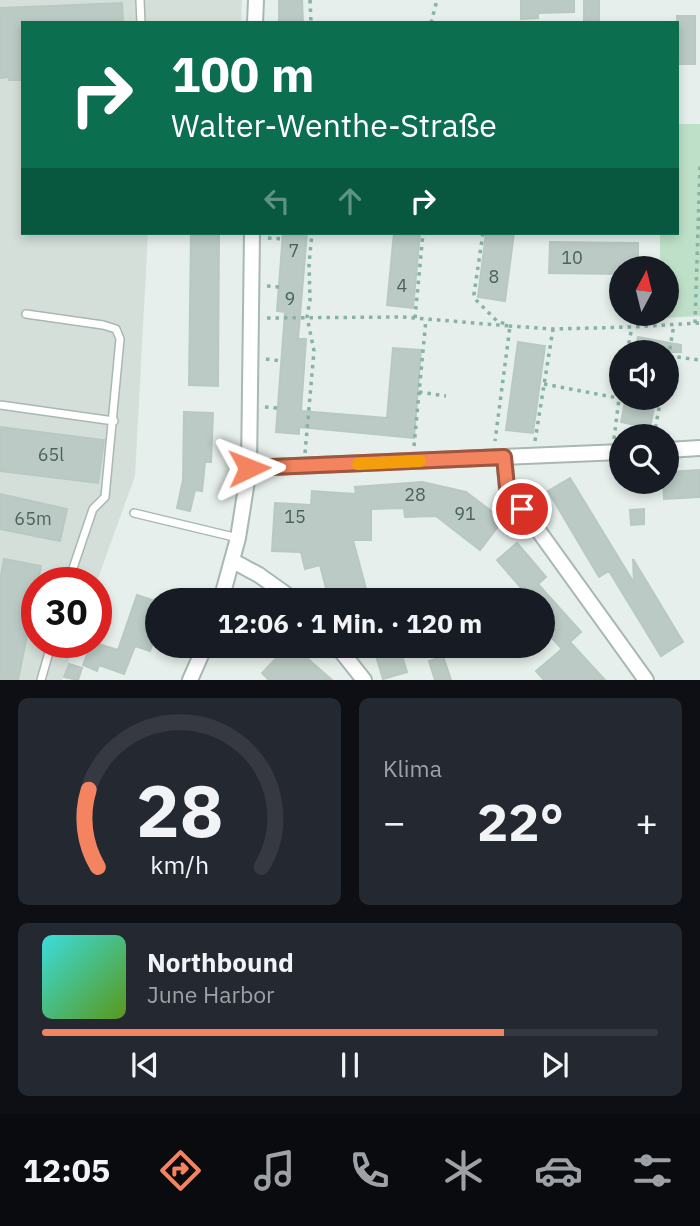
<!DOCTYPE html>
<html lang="de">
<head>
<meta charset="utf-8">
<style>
  body { margin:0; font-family:"IBM Plex Sans",sans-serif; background:#242831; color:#f1f3f6; height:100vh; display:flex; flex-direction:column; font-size:26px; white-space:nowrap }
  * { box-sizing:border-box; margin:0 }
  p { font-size:23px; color:#9ea1a6 }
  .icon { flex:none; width:38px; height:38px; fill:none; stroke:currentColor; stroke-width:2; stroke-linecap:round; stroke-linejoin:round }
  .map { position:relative; height:680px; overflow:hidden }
  .details { display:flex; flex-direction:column; gap:18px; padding:18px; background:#0d0f14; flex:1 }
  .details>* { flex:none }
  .banner { position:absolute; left:21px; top:21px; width:658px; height:214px; border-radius:0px; box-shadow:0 4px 10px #0003; background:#0b6e4f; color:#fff; overflow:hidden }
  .needle { width:46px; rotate:7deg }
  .controls { position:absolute; left:609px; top:256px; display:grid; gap:14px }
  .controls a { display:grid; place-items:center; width:70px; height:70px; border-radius:50%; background:#171b24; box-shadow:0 4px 10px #0003; font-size:35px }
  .speed { position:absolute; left:21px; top:567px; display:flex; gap:14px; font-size:35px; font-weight:700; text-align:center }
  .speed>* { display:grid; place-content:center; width:91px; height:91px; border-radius:50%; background:#171b24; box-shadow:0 4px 10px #0003; line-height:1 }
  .speed .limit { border:10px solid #d22; background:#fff; color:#111 }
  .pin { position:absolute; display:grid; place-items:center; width:60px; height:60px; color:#fff; margin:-30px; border:4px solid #fff; border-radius:50%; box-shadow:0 2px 7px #0007 }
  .me { position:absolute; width:77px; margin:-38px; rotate:88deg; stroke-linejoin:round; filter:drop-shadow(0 0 5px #0008) }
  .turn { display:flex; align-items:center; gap:24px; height:147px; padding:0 35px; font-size:32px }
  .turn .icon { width:91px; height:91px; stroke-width:2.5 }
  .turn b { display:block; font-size:49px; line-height:60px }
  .lanes { display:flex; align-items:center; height:66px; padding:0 35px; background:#0003; justify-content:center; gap:35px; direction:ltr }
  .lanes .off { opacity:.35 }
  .big { font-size:52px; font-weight:700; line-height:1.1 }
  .details .card { flex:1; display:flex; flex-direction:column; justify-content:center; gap:10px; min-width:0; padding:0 24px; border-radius:10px; background:#242831 }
  .details .dial { align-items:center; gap:0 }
  .dial svg { height:182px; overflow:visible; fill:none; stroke:#363941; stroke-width:7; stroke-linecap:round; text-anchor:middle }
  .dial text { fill:#f1f3f6; stroke:none }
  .song { display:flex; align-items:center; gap:21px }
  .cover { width:84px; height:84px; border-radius:10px; background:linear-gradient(135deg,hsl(180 70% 55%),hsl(90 70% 35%)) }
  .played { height:7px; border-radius:4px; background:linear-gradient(90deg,#f4845f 75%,#363941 75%) }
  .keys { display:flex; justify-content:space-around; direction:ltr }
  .heat { display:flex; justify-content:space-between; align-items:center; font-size:38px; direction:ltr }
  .details .tiles { flex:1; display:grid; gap:18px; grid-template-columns:1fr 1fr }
  .card:last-child { grid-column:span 2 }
  .trip { position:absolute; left:145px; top:588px; width:410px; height:70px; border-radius:35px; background:#171b24; box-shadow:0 4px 10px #0003; font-weight:700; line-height:70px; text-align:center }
  .dock { display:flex; height:112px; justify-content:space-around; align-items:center; background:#090b0e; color:#9ea1a6 }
  .dock .icon { width:49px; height:49px }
  .dock .on { color:#f4845f }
  .dock b { font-size:32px; color:#f1f3f6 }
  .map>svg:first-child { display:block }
  .built { fill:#d4dfda }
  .green { fill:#bfe0c8 }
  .building { fill:#bbcac4; stroke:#b8c9c2; stroke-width:2 }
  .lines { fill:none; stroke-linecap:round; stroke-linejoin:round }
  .service-casing { stroke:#a8b8b2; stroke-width:10 }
  .minor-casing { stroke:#a8b8b2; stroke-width:18 }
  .path { stroke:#86b3a5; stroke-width:3.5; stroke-dasharray:3.5 5; stroke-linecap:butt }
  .service { stroke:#fff; stroke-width:7 }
  .minor { stroke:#fff; stroke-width:14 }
  .route-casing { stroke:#9f563e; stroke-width:18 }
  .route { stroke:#f4845f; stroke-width:12 }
  .slow { stroke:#f59e0b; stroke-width:12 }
  .labels { text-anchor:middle; stroke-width:5; stroke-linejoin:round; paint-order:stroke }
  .number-label { font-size:18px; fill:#4a645c }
</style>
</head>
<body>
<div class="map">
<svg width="700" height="680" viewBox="0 0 700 680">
  <rect width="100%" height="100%" fill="#e6efeb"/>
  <path class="built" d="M0 0H242L241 23H23V233H148L135 476 96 584 37 583V642H75L62 680H0Z"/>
  <path class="green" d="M677 124H700V316L660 318V313H667V268H660V233H677Z"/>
  <path class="building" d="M279 0H302L303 23H279Z
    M521 0H574V12L538 13V18L521 19Z
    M584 0H599V23H584Z
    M122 3 123 23H23V80H9V77L0 78V8Z
    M677 16H695V64H677Z
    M191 233H219L218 386 189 385Z
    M283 233H307L298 339H306L301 411 387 418 393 348 421 350 414 438 299 427V434L276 432 285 312 277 311Z
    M394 233H420L413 308 387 305Z
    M486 233H514L505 301 478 297Z
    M550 242 638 243V268H621V274L549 273Z
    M638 337 681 345V352H635Z
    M518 342 545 346 533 433 506 430Z
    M626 397H656L650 428 621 422Z
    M184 412 213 413 211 462H205L202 491 195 490 190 511 177 508 183 480Z
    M0 427 104 440 98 483 0 471Z
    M700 470V497L664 499 663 481H667V472Z
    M570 478 634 583 633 559 683 642 661 656 609 571 599 577 548 491Z
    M422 482 466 492 503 520 480 550 436 516 405 517 404 508 371 509V540H353L369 600H329L320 565 305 569 301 552 272 551 275 503 311 505 312 491 356 494 355 487Z
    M0 494 67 509 60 541 0 529Z
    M644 509V524L631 525 630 510Z
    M517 543 546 577 538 584 581 632 570 642 605 680H544L536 671 562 649 542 627V600H511L523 590 497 560Z
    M4 559 41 566 18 680H0V580Z
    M137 595 158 602V629L150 651 135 646 124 674 99 665 97 671 83 665 92 642 118 650Z
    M288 646H293L332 680H269L262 673Z
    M373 646H399L407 672 383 679Z
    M443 656 451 680H435L429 661Z
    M69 664 82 668 78 680 64 677Z"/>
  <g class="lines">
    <g class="service-casing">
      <path id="service" d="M140 0 141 23
        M26 314 103 325 116 329 120 339 105 497 93 509 68 583
        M0 405 114 421
        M134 513 238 538
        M41 680 52 642"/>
    </g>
    <g class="minor-casing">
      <path id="minor" d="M255 23 256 0
        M667 450 700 448
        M504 457 507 487 646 680
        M249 468 621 452
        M233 561 259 575 294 600
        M221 600 238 538 249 468 252 233
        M337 646 364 680
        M190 680 205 646"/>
    </g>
    <path class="path" d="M310 0 311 23
      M431 23 437 0
      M544 23V22
      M483 233 474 294 475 299 497 321 510 326 553 329 632 327 700 323
      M268 238 283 239
      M267 286 279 287
      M267 318 403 317 510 326 495 441
      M415 318 423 233
      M695 323 700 166
      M627 352 632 327
      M669 356 700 360
      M266 359 281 361
      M667 366 674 324
      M544 384 618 398
      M419 392 446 396
      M265 407 278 408
      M654 436 661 397
      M614 439 621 382
      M535 441 553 329
      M414 446 426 319
      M305 453 314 351 307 317 310 300 309 264 312 233"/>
    <use href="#service" class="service"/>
    <use href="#minor" class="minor"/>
  </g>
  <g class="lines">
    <g class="route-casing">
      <path id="route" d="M249 468 504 457 507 487 522 509"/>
    </g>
    <use href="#route" class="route"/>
    <path class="slow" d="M358 464 420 461"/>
  </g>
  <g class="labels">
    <g class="number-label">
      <text x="294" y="257">7</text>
      <text x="572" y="264">10</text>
      <text x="494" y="283">8</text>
      <text x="402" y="292">4</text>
      <text x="290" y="305">9</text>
      <text x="51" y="461">65l</text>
      <text x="415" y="501">28</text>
      <text x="465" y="520">91</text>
      <text x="295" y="523">15</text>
      <text x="33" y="525">65m</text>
    </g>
  </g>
</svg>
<div class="controls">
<a><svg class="needle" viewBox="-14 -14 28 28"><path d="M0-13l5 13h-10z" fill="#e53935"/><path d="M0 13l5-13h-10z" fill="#9ea1a6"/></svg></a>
<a><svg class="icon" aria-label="sound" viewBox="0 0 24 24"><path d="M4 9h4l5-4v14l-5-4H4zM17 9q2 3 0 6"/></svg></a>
<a><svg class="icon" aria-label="search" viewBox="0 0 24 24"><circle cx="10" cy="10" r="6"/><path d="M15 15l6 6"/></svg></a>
</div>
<div class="speed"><div class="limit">30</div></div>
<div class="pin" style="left:522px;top:509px;background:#d93025"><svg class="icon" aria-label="arrive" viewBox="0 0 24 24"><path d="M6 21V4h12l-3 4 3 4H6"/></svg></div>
<svg class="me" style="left:249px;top:468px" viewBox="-20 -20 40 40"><path d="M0-17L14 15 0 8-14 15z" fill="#f4845f" stroke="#fff" stroke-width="4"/></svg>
<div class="trip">12:06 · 1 Min. · 120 m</div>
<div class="banner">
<div class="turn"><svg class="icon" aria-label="right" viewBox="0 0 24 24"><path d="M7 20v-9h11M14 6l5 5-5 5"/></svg><div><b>100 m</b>Walter-Wenthe-Straße</div></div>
<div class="lanes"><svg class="icon off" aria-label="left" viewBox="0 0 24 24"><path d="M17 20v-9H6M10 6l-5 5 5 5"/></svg><svg class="icon off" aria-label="ahead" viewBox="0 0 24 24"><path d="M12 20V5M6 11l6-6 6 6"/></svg><svg class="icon" aria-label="right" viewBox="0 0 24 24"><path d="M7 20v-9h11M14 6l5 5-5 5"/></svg></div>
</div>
</div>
<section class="details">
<div class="tiles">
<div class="card dial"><svg viewBox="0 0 100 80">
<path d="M14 69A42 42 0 1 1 86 69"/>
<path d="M14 69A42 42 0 0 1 10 35" stroke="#f4845f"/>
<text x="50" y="56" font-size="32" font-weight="700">28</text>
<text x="50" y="72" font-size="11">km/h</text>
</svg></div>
<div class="card"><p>Klima</p>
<div class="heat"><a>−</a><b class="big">22°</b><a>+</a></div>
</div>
<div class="card">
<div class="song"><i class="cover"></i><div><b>Northbound</b><p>June Harbor</p></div></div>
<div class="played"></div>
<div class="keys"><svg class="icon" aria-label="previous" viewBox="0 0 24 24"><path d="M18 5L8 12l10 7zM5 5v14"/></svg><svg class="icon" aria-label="pause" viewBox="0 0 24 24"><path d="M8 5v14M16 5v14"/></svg><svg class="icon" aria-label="next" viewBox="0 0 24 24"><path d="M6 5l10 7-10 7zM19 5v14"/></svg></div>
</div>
</div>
</section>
<nav class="dock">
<b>12:05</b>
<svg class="icon on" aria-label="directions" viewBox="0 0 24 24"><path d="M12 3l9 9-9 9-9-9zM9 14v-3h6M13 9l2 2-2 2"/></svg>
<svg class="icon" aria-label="music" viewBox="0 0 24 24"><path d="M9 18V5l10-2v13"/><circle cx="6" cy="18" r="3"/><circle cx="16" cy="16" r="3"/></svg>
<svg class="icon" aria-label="phone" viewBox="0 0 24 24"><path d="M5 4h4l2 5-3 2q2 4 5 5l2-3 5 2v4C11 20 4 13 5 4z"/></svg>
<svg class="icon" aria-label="climate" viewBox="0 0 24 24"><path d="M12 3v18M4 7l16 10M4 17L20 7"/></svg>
<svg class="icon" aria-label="car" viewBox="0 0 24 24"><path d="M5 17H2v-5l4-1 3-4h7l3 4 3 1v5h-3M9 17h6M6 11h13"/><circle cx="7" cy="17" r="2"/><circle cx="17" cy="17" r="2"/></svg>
<svg class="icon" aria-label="filters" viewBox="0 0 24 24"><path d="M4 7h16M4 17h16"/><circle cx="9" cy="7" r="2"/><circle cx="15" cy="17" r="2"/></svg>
</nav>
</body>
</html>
